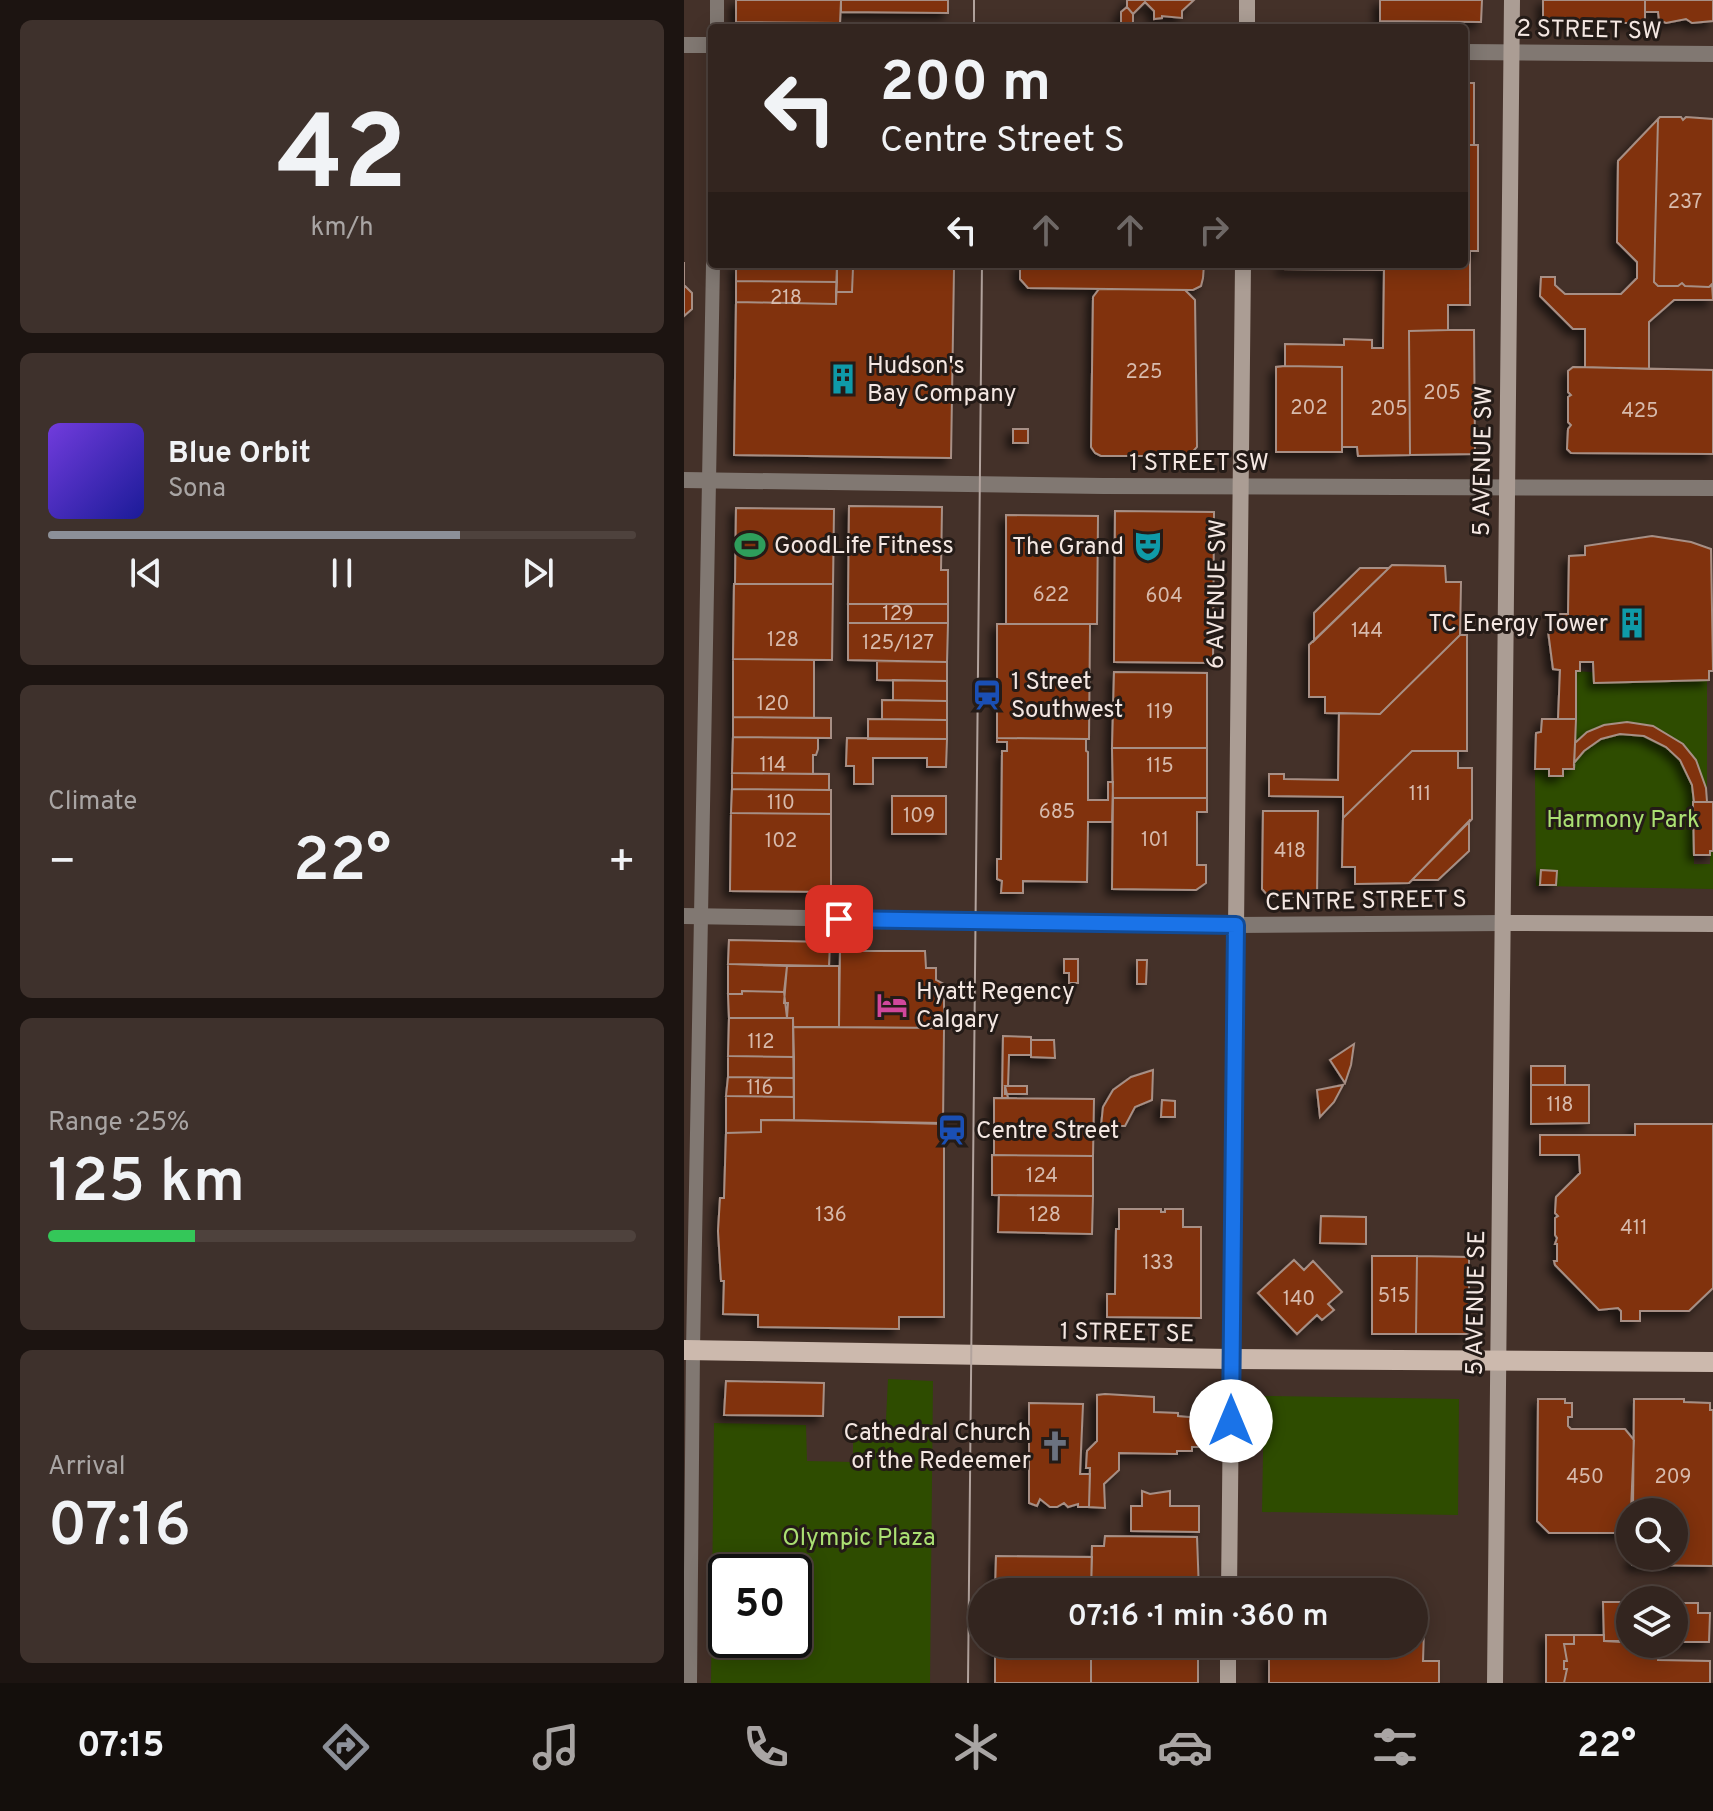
<!DOCTYPE html>
<html lang="en">
<head>
<meta charset="utf-8">
<style>
  body { margin:0; font-family:Overpass,sans-serif; background:#3e312c; color:#f1f3f6; height:100vh; display:flex; flex-direction:column; font-size:30px; white-space:nowrap }
  * { box-sizing:border-box; margin:0 }
  p { font-size:26px; color:#a9a5a4 }
  .icon { flex:none; width:44px; height:44px; fill:none; stroke:currentColor; stroke-width:2; stroke-linecap:round; stroke-linejoin:round }
  .map { position:relative; flex:1; overflow:hidden }
  .details { display:flex; flex-direction:column; gap:20px; padding:20px; background:#1c1411; width:684px }
  .details>* { flex:none }
  .banner { position:absolute; left:24px; top:24px; width:760px; height:244px; border-radius:8px; box-shadow:0 4px 20px #0003,0 0 0 2px #4e423d; background:#33251f; color:#f1f3f6; overflow:hidden }
  .fabs { position:absolute; left:932px; top:1498px; display:grid; gap:16px }
  .fabs a { display:grid; place-items:center; width:72px; height:72px; border-radius:50%; background:#33251f; box-shadow:0 4px 20px #0003,0 0 0 2px #4e423d; font-size:40px }
  .speed { position:absolute; left:24px; top:1554px; display:flex; gap:16px; font-size:40px; font-weight:700; text-align:center }
  .speed>* { display:grid; place-content:center; width:104px; height:104px; border-radius:50%; background:#33251f; box-shadow:0 4px 20px #0003,0 0 0 2px #4e423d; line-height:1 }
  .speed .limit { border:4px solid #111; border-radius:12px; background:#fff; color:#111 }
  .pin { position:absolute; display:grid; place-items:center; width:68px; height:68px; color:#fff; margin:-34px; border-radius:16px; box-shadow:0 4px 12px #0006 }
  .me { position:absolute; width:88px; margin:-44px; rotate:0deg; stroke-linejoin:round; filter:drop-shadow(0 0 6px #0008) }
  .turn { display:flex; align-items:center; gap:28px; height:168px; padding:0 40px; font-size:36px }
  .turn .icon { width:104px; height:104px; stroke-width:2.5 }
  .turn b { display:block; font-size:56px; line-height:68px }
  .lanes { display:flex; align-items:center; height:76px; padding:0 40px; background:#0003; justify-content:center; gap:40px; direction:ltr }
  .lanes .off { opacity:.35 }
  .big { font-size:60px; font-weight:600; line-height:1.1 }
  .details .tile { flex:1; display:flex; flex-direction:column; justify-content:center; gap:12px; min-width:0; padding:0 28px; border-radius:12px; background:#3e312c }
  .details .dial { align-items:center; gap:0 }
  .dial b { font-size:104px; line-height:1 }
  .song { display:flex; align-items:center; gap:24px }
  .cover { width:96px; height:96px; border-radius:12px; background:linear-gradient(135deg,hsl(260 70% 55%),hsl(240 70% 35%)) }
  .played { height:8px; border-radius:4px; background:linear-gradient(90deg,#8c9099 70%,#4e423d 70%) }
  .keys { display:flex; justify-content:space-around; direction:ltr }
  .heat { display:flex; justify-content:space-between; align-items:center; font-size:44px; direction:ltr }
  .charge { height:12px; border-radius:6px; background:linear-gradient(90deg,#34c759 25%,#4e423d 0) }
  .trip { position:absolute; left:284px; top:1578px; width:460px; height:80px; border-radius:40px; background:#33251f; box-shadow:0 4px 20px #0003,0 0 0 2px #4e423d; font-weight:600; line-height:80px; text-align:center }
  .tabs { display:flex; height:128px; justify-content:space-around; align-items:center; background:#140f0c; color:#a9a5a4 }
  .tabs .icon { width:56px; height:56px }
  .tabs .current { color:#8c9099 }
  .tabs b { font-size:36px; color:#f1f3f6 }
  main { display:flex; flex:1; min-height:0 }
  .map>svg:first-child { display:block }
  .green { fill:#2e4c00; fill-rule:evenodd }
  .building { fill:#813109; stroke:#a78f85; stroke-width:2; filter:url(#shadow) }
  .lines { fill:none; stroke-linecap:round; stroke-linejoin:round }
  .pedestrian { stroke:#817872; stroke-width:14 }
  .minor { stroke:#817872; stroke-width:16 }
  .tertiary { stroke:#817872; stroke-width:16 }
  .secondary { stroke:#ab9d94; stroke-width:16 }
  .primary { stroke:#ccb9ad; stroke-width:20 }
  .tram { stroke:#b2a39d; stroke-width:2 }
  .route-casing { stroke:#114b97; stroke-width:20 }
  .route { stroke:#1a73e8; stroke-width:14 }
  .labels { text-anchor:middle; stroke-width:6; stroke-linejoin:round; paint-order:stroke }
  .number-label { font-size:20px; fill:#d7baac }
  .street-label { font-size:24px; fill:#f4e7e2; stroke:#241b17 }
  .poi-label { font-size:24px; fill:#f4e7e2; stroke:#241b17; text-anchor:start }
  .park-label { font-size:24px; fill:#abe073; stroke:#241b17 }
</style>
</head>
<body>
<main>
<section class="details">
<div class="tile dial"><b>42</b><p>km/h</p></div>
<div class="tile">
<div class="song"><i class="cover"></i><div><b>Blue Orbit</b><p>Sona</p></div></div>
<div class="played"></div>
<div class="keys"><svg class="icon" aria-label="previous" viewBox="0 0 24 24"><path d="M18 5L8 12l10 7zM5 5v14"/></svg><svg class="icon" aria-label="pause" viewBox="0 0 24 24"><path d="M8 5v14M16 5v14"/></svg><svg class="icon" aria-label="next" viewBox="0 0 24 24"><path d="M6 5l10 7-10 7zM19 5v14"/></svg></div>
</div>
<div class="tile"><p>Climate</p>
<div class="heat"><a>−</a><b class="big">22°</b><a>+</a></div>
</div>
<div class="tile"><p>Range · 25%</p><b class="big">125 km</b><div class="charge"></div></div>
<div class="tile"><p>Arrival</p><b class="big">07:16</b></div>
</section>
<div class="map">
<svg width="1029" height="1683" viewBox="0 0 1029 1683">
  <defs>
    <filter id="shadow"><feDropShadow dx="-5.5" dy="5.5" stdDeviation="4" flood-color="#0009"/></filter>
  </defs>
  <rect width="100%" height="100%" fill="#443129"/>
  <path class="green" d="M892 671 1023 680V802H1009L1010 864H1026V851H1029V889L852 886 851 769H865V776H878L879 769H890Z
    M204 1379 249 1381 246 1683H27L30 1423 122 1425 123 1461 169 1462V1434H187L202 1419ZM42 1572H110V1640H42Z
    M580 1396 775 1399 774 1515 578 1512Z"/>
  <path class="building" d="M52 0H157L156 23 52 22Z
    M157 0H264V13L157 12Z
    M443 0H510L498 11V18L478 16V18L470 19V11L461 2 449 14 443 7Z
    M696 0H798L797 22 696 21Z
    M859 0H961V23H859Z
    M961 0H1029V21L1008 23 1002 19 982 23 975 20 974 12H961Z
    M443 7 449 14V28H437V12Z
    M780 83H790V145H780Z
    M976 117H997L999 120 1002 117 1029 119V285L1025 287 1001 286 998 283 994 286H974L970 282 974 119Z
    M974 119 970 282 974 286H994L998 283 1001 286 1025 287 1028 284 1029 300H990L965 322V369L901 367V329H889L856 296 857 277H871V285L881 294H937L953 278V262L933 242 934 161Z
    M780 145H794V251H780Z
    M780 251H786V305H764V330L725 331 726 455 674 456 673 447H658V367L601 366V344L660 345V339L688 340V348H699L700 270 598 269V264H780Z
    M0 262V285L8 293V309L0 316Z
    M52 264H153V282L52 281Z
    M153 264H196V269L169 268 168 292H152Z
    M196 264H211V268L237 269V264H254V268H270L267 458 50 455 52 302 152 304V292H168L169 268 196 269Z
    M336 264H520L519 278 517 286 509 290 344 288 336 279Z
    M52 281 153 282 152 304 52 302Z
    M415 289 501 290 511 300 513 447 505 456H417L411 453 407 447 409 297Z
    M764 330H790L791 454 726 455 725 331Z
    M601 366 658 367V452H592V367Z
    M889 367 1029 370V454L887 453 883 449 884 429 887 425 884 422V397L887 395 884 392V371Z
    M329 429H344V443H329Z
    M165 506 258 507 257 570H264V604H164Z
    M52 508 150 509 149 584H51Z
    M431 511 530 512 529 663 430 662Z
    M322 515 414 516 413 624H322Z
    M968 536 1007 542 1027 549 1029 671H1025V680L910 683 909 662H896V671H892V719H874L876 670 869 669 864 631H869L866 614H884L885 556 901 555V546Z
    M708 565 761 566 762 582H777L776 635 696 714 641 713V697H625V645Z
    M676 568H705L630 641V613Z
    M50 584H149L148 660 49 659Z
    M164 604H264V623H164Z
    M164 623H264L263 662 164 660Z
    M313 624H406L405 739 313 738Z
    M776 635H783V751H728L659 818V797L585 796V774H600V779L654 780 655 713 696 714Z
    M49 659 130 660V718L49 717Z
    M193 661 263 662V681L193 680Z
    M430 672 523 673V748H428Z
    M209 680 263 681V701L209 700Z
    M198 700 263 701V720L198 719Z
    M49 717 147 718V738L49 737Z
    M184 719 263 720V739H184Z
    M858 719H892L890 769H879V776H865V769H851L852 733 857 732Z
    M943 722 969 726 999 744 1012 760 1022 788 1023 802H1010L1008 785 996 760 982 747 960 736 936 734 917 739 900 751 890 763 891 743 903 732 920 725Z
    M49 737 134 738V749L132 755H129V774L48 773Z
    M163 738 263 739 262 767H243V758H189V784H170V766H162Z
    M313 738 402 739V751L404 752V800H424V782H429L428 822H404L403 882 339 881V893H317L318 881 313 879V859H317L318 751H323V742H313Z
    M428 748H523V798H429Z
    M728 751H774V768H788V819L725 883 671 884V867H658L659 818Z
    M48 773 145 774V790L48 789Z
    M48 789 147 790V814L47 813Z
    M208 796H262V834H208Z
    M429 798H523V812H513V865H522V883L512 890 428 889Z
    M1009 802H1029V851H1026V855H1010Z
    M579 811H634L633 897H585L578 889Z
    M47 813 147 814V892L46 891Z
    M785 821V851L754 880H728Z
    M857 870 873 871 872 885H856Z
    M45 940 146 942 145 966 44 964Z
    M156 951H241L242 968H252V980L260 984V1028L155 1027Z
    M380 959H394V983H385V973H380Z
    M453 960H463L462 984H453Z
    M44 964 103 966 100 992 58 991V994H44Z
    M103 966H155V1027H109V1018H103L104 1003H100Z
    M58 991 100 992 103 1018H45L44 994H58Z
    M45 1018H109L110 1057 44 1056Z
    M109 1027 260 1028 259 1124 110 1120Z
    M319 1036 347 1037V1055H325L324 1086H321L324 1098H318Z
    M347 1040H370L371 1058 347 1057Z
    M670 1044 667 1065 661 1083 646 1060Z
    M44 1056 110 1057V1078L44 1077Z
    M847 1066H881V1085H847Z
    M469 1070 468 1100 451 1107 441 1126H417L419 1107 429 1090 447 1077Z
    M44 1077 110 1078V1097L42 1096Z
    M659 1085 650 1102 636 1117 633 1090Z
    M847 1085H905V1123L847 1124Z
    M321 1086H343V1094H321Z
    M42 1096 110 1097V1120H77V1132L42 1133Z
    M310 1098 410 1099 409 1156 310 1155Z
    M478 1100 491 1101V1117H477Z
    M77 1120 260 1123V1317H215V1329L74 1327V1315L39 1314 40 1281H37L34 1231 36 1198H40L42 1133 77 1132Z
    M951 1124H1029V1288L1005 1311H956V1321H937V1311L934 1308 915 1310 871 1265 870 1261H873V1244H871L873 1238 871 1235V1218L874 1216 871 1213 872 1197 896 1173 895 1155H856V1135H951Z
    M308 1155 409 1156V1196L308 1195Z
    M315 1195 409 1196 408 1234 314 1232Z
    M435 1209H477V1212H481V1209H499V1227H517V1318L423 1317V1294H431L432 1229H435Z
    M637 1216 682 1217V1244L636 1243Z
    M688 1256H733L732 1334H688Z
    M733 1256 785 1257V1334H732Z
    M610 1260 620 1270 629 1261 658 1292 644 1304 650 1310 638 1320 633 1315 613 1334 574 1293Z
    M42 1381 140 1383 139 1416 40 1415Z
    M421 1394 470 1397V1412L494 1413V1416L516 1418V1447H508V1451H493V1454L435 1453V1470L420 1484 421 1508 405 1507 406 1468H402L403 1451 413 1441V1395Z
    M854 1399H881V1403H888V1417H884V1426L887 1429H941L950 1440 946 1533H865L853 1521Z
    M950 1399H1000V1402L1026 1403V1410H1029V1566L948 1565V1556H990V1512H949Z
    M345 1403 399 1404 396 1474H406L405 1507H394V1504L384 1507 380 1503 373 1507H366L356 1499 353 1506 345 1503Z
    M458 1491 466 1494 486 1491V1506H515V1532L447 1531V1506H458Z
    M421 1536 513 1537 515 1592H407L408 1546H420Z
    M312 1556 408 1557 407 1592H311Z
    M919 1602H946V1641H920Z
    M990 1603H1014V1613H1026L1025 1642H990Z
    M730 1629H740L739 1661H755V1683H585V1654H600V1644H641V1653H703L704 1644H730Z
    M862 1635H890V1644H880L883 1661H880V1669H883L880 1683H862Z
    M890 1635H920V1641L974 1644V1660L1026 1661V1683H880L883 1669H880V1661H883L880 1644H890Z
    M311 1644H407V1683H311Z
    M407 1644H514V1683H407Z"/>
  <g class="lines">
    <path class="pedestrian" d="M33 28V0
      M6 1683 9 1350 29 264"/>
    <path class="minor" d="M0 45H28
      M780 52 1029 54"/>
    <path class="tertiary" d="M0 480 419 486 1029 488
      M0 916 552 925 819 923"/>
    <path class="secondary" d="M563 28V0
      M819 923 1029 924
      M545 1592 559 264
      M544 1683V1644
      M811 1683 828 0"/>
    <path class="primary" d="M0 1350 547 1359 1029 1362"/>
    <path class="tram" d="M290 28V0
      M284 1683 298 264"/>
  </g>
  <g class="lines">
    <g class="route-casing">
      <path id="route" d="M155 919 552 925 547 1421"/>
    </g>
    <use href="#route" class="route"/>
  </g>
  <defs>
    <g id="building-bare" transform="scale(2.4)"><path d="M-4-6H4V6H1V3H-1V6H-4ZM-2.5-4.3h1.7v1.8h-1.7ZM.8-4.3h1.7v1.8H.8ZM-2.5-1h1.7V.8h-1.7ZM.8-1h1.7V.8H.8Z" fill="#0f9aa8" stroke="#241b17" stroke-width="2.5" paint-order="stroke"/></g>
    <g id="stadium-bare" transform="scale(2.4)"><path d="M0-5a6.5 5 0 1 0 0 10a6.5 5 0 1 0 0-10ZM-3.5-1.8h7v3.6h-7Z" fill="#2e9e5b" stroke="#241b17" stroke-width="2.5" paint-order="stroke"/></g>
    <g id="theatre-bare" transform="scale(2.4)"><path d="M-5-5.5Q0-4 5-5.5V0Q5 5 0 6Q-5 5-5 0ZM-3.3-2.5H-1v1.5H-3.3ZM1-2.5H3.3v1.5H1ZM-2.8 1Q0 5.5 2.8 1Z" fill="#0f9aa8" stroke="#241b17" stroke-width="2.5" paint-order="stroke"/></g>
    <g id="station-bare" transform="scale(2.4)"><path d="M-3-6H3Q5-6 5-4V2Q5 4 3 4L4.5 6H3L1.5 4h-3L-3 6H-4.5L-3 4Q-5 4-5 2V-4Q-5-6-3-6ZM-3.5-4v3h7v-3ZM-3.5 1v1.5H-2V1ZM2 1v1.5H3.5V1Z" fill="#1a4fb4" stroke="#241b17" stroke-width="2.5" paint-order="stroke"/></g>
    <g id="hotel-bare" transform="scale(2.4)"><path d="M-6-4.5h1.5V1H6V5H4.5V3h-9V5H-6ZM-4 0a1.8 1.8 0 1 1 3.6 0ZM.5 0V-2.5h3Q6-2.5 6 0Z" fill="#d1479c" stroke="#241b17" stroke-width="2.5" paint-order="stroke"/></g>
    <g id="church-bare" transform="scale(2.4)"><path d="M-1.2-6h2.4v3.5h3.3v2.4h-3.3V6h-2.4V-.1h-3.3v-2.4h3.3Z" fill="#6b7280" stroke="#241b17" stroke-width="2.5" paint-order="stroke"/></g>
  </defs>
  <g fill-rule="evenodd">
    <use href="#building-bare" x="159" y="379"/>
    <use href="#stadium-bare" x="66" y="545"/>
    <use href="#theatre-bare" x="464" y="546"/>
    <use href="#building-bare" x="948" y="623"/>
    <use href="#station-bare" x="303" y="695"/>
    <use href="#hotel-bare" x="208" y="1005"/>
    <use href="#station-bare" x="268" y="1130"/>
    <use href="#church-bare" x="371" y="1446"/>
  </g>
  <g class="labels">
    <g class="number-label">
      <text x="1001" y="208">237</text>
      <text x="102" y="304">218</text>
      <text x="460" y="378">225</text>
      <text x="758" y="399">205</text>
      <text x="625" y="414">202</text>
      <text x="705" y="415">205</text>
      <text x="956" y="417">425</text>
      <text x="367" y="601">622</text>
      <text x="480" y="602">604</text>
      <text x="214" y="620">129</text>
      <text x="683" y="637">144</text>
      <text x="99" y="646">128</text>
      <text x="214" y="649">125/127</text>
      <text x="89" y="710">120</text>
      <text x="476" y="718">119</text>
      <text x="89" y="771">114</text>
      <text x="476" y="772">115</text>
      <text x="736" y="800">111</text>
      <text x="97" y="809">110</text>
      <text x="373" y="818">685</text>
      <text x="235" y="822">109</text>
      <text x="471" y="846">101</text>
      <text x="97" y="847">102</text>
      <text x="606" y="857">418</text>
      <text x="77" y="1048">112</text>
      <text x="76" y="1094">116</text>
      <text x="876" y="1111">118</text>
      <text x="358" y="1182">124</text>
      <text x="147" y="1221">136</text>
      <text x="361" y="1221">128</text>
      <text x="950" y="1234">411</text>
      <text x="474" y="1269">133</text>
      <text x="710" y="1302">515</text>
      <text x="615" y="1305">140</text>
      <text x="901" y="1483">450</text>
      <text x="989" y="1483">209</text>
    </g>
    <g class="street-label">
      <text transform="translate(905 29) rotate(1)" y="8">2 STREET SW</text>
      <text transform="translate(798 461) rotate(-89)" y="8">5 AVENUE SW</text>
      <text x="515" y="470">1 STREET SW</text>
      <text transform="translate(532 594) rotate(-89)" y="8">6 AVENUE SW</text>
      <text transform="translate(682 900) rotate(-1)" y="8">CENTRE STREET S</text>
      <text transform="translate(791 1303) rotate(-89)" y="8">5 AVENUE SE</text>
      <text transform="translate(443 1332) rotate(1)" y="8">1 STREET SE</text>
    </g>
    <g class="poi-label">
      <text x="183" y="373">Hudson's<tspan x="183" dy="28">Bay Company</tspan></text>
      <text x="90" y="553">GoodLife Fitness</text>
      <text x="440" y="554" text-anchor="end">The Grand</text>
      <text x="924" y="631" text-anchor="end">TC Energy Tower</text>
      <text x="327" y="689">1 Street<tspan x="327" dy="28">Southwest</tspan></text>
      <text x="232" y="999">Hyatt Regency<tspan x="232" dy="28">Calgary</tspan></text>
      <text x="292" y="1138">Centre Street</text>
      <text x="347" y="1440" text-anchor="end">Cathedral Church<tspan x="347" dy="28">of the Redeemer</tspan></text>
    </g>
    <g class="park-label">
      <text x="939" y="827">Harmony Park</text>
      <text x="175" y="1545">Olympic Plaza</text>
    </g>
  </g>
</svg>
<div class="fabs">
<a><svg class="icon" aria-label="search" viewBox="0 0 24 24"><circle cx="10" cy="10" r="6"/><path d="M15 15l6 6"/></svg></a>
<a><svg class="icon" aria-label="layers" viewBox="0 0 24 24"><path d="M12 4l9 5-9 5-9-5zM3 14l9 5 9-5"/></svg></a>
</div>
<div class="speed"><div class="limit">50</div></div>
<div class="pin" style="left:155px;top:919px;background:#d93025"><svg class="icon" aria-label="arrive" viewBox="0 0 24 24"><path d="M6 21V4h12l-3 4 3 4H6"/></svg></div>
<svg class="me" style="left:547px;top:1421px" viewBox="-20 -20 40 40"><circle r="19" fill="#fff"/><path d="M0-13L10 11 0 6-10 11z" fill="#1a73e8"/></svg>
<div class="trip">07:16 · 1 min · 360 m</div>
<div class="banner">
<div class="turn"><svg class="icon" aria-label="left" viewBox="0 0 24 24"><path d="M17 20v-9H6M10 6l-5 5 5 5"/></svg><div><b>200 m</b>Centre Street S</div></div>
<div class="lanes"><svg class="icon" aria-label="left" viewBox="0 0 24 24"><path d="M17 20v-9H6M10 6l-5 5 5 5"/></svg><svg class="icon off" aria-label="ahead" viewBox="0 0 24 24"><path d="M12 20V5M6 11l6-6 6 6"/></svg><svg class="icon off" aria-label="ahead" viewBox="0 0 24 24"><path d="M12 20V5M6 11l6-6 6 6"/></svg><svg class="icon off" aria-label="right" viewBox="0 0 24 24"><path d="M7 20v-9h11M14 6l5 5-5 5"/></svg></div>
</div>
</div>
</main>
<nav class="tabs">
<b>07:15</b>
<svg class="icon current" aria-label="directions" viewBox="0 0 24 24"><path d="M12 3l9 9-9 9-9-9zM9 14v-3h6M13 9l2 2-2 2"/></svg>
<svg class="icon" aria-label="music" viewBox="0 0 24 24"><path d="M9 18V5l10-2v13"/><circle cx="6" cy="18" r="3"/><circle cx="16" cy="16" r="3"/></svg>
<svg class="icon" aria-label="phone" viewBox="0 0 24 24"><path d="M5 4h4l2 5-3 2q2 4 5 5l2-3 5 2v4C11 20 4 13 5 4z"/></svg>
<svg class="icon" aria-label="climate" viewBox="0 0 24 24"><path d="M12 3v18M4 7l16 10M4 17L20 7"/></svg>
<svg class="icon" aria-label="car" viewBox="0 0 24 24"><path d="M5 17H2v-5l4-1 3-4h7l3 4 3 1v5h-3M9 17h6M6 11h13"/><circle cx="7" cy="17" r="2"/><circle cx="17" cy="17" r="2"/></svg>
<svg class="icon" aria-label="filters" viewBox="0 0 24 24"><path d="M4 7h16M4 17h16"/><circle cx="9" cy="7" r="2"/><circle cx="15" cy="17" r="2"/></svg>
<b>22°</b>
</nav>
</body>
</html>
